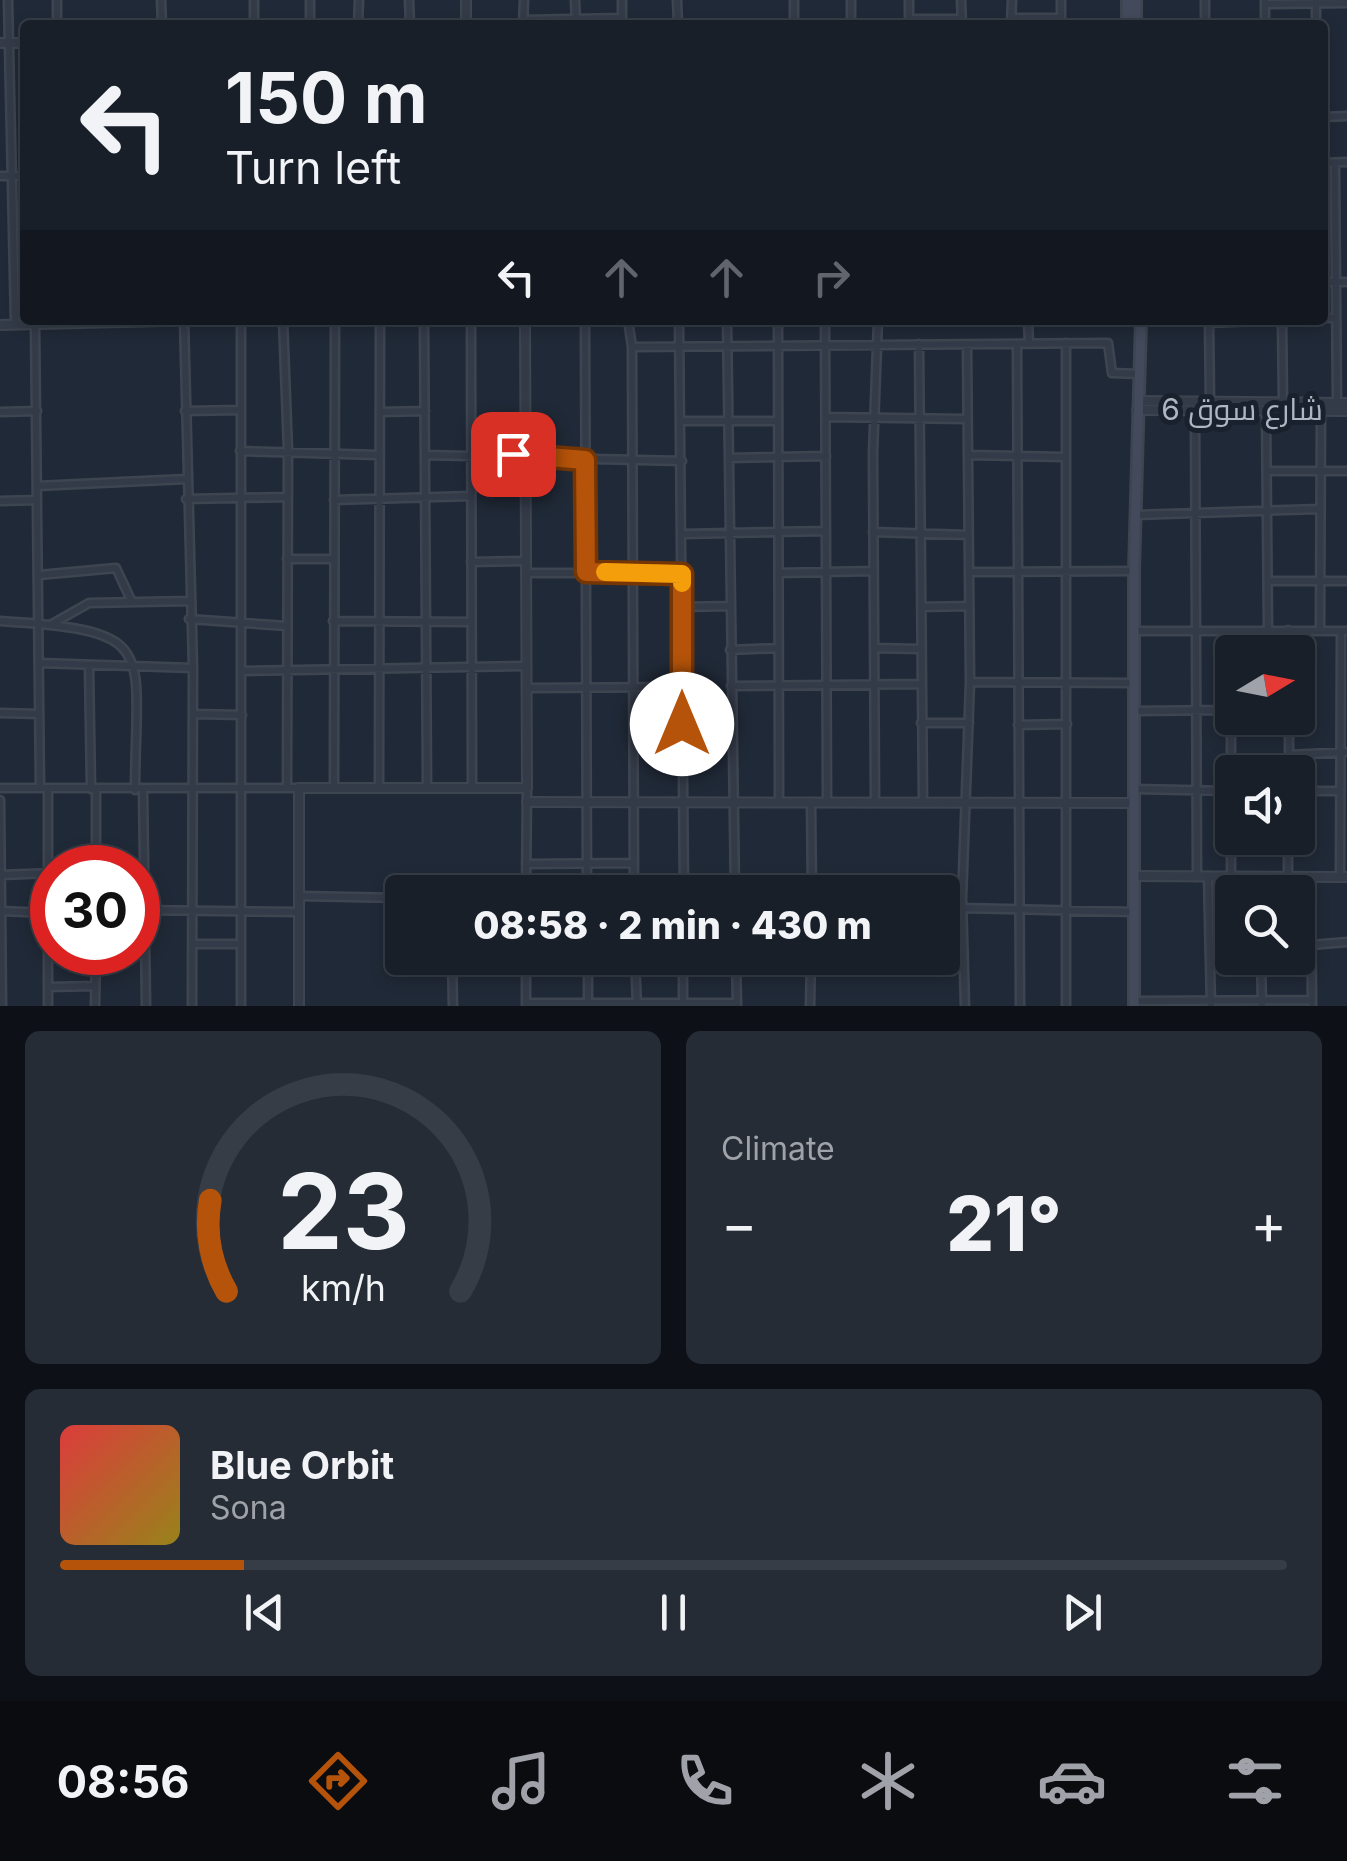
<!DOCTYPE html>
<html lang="en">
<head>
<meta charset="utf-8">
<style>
  body { margin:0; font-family:Inter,Cairo,sans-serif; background:#252c35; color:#f1f3f6; height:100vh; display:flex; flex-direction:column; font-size:38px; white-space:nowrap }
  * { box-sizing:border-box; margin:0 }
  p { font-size:32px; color:#9fa2a8 }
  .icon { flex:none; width:55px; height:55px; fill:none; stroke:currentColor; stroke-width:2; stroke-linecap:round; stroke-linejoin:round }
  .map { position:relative; height:1006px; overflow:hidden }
  .panel { display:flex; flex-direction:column; gap:25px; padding:25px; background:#0d1117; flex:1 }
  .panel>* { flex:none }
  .guide { position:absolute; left:20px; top:20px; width:1308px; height:305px; border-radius:10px; box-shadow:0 5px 15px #0003,0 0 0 2px #363d46; background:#181f29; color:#f1f3f6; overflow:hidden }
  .needle { width:65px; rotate:80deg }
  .controls { position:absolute; left:1215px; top:635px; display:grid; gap:20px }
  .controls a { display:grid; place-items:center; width:100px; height:100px; border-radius:10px; background:#181f29; box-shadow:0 5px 15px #0003,0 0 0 2px #363d46; font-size:50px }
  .speed { position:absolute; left:30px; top:845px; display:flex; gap:20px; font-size:50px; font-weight:700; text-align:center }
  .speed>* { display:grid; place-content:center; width:130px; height:130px; border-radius:50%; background:#181f29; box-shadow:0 5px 15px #0003,0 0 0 2px #363d46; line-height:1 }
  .speed .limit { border:15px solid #d22; background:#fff; color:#111 }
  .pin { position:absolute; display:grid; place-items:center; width:85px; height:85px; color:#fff; margin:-42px; border-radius:20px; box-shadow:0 5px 15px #0006 }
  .me { position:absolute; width:110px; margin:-55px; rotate:0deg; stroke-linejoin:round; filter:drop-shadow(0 0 8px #0008) }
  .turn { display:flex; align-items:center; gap:35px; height:210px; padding:0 40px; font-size:45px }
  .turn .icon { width:130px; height:130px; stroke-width:2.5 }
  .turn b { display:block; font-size:70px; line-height:85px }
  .lanes { display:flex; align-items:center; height:95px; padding:0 40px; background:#0003; justify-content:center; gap:50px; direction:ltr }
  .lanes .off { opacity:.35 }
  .big { font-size:75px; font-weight:800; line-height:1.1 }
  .panel .card { flex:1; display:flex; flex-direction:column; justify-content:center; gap:15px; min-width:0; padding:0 35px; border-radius:15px; background:#252c35 }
  .panel .dial { align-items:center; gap:0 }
  .dial svg { height:260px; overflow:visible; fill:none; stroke:#363d46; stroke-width:7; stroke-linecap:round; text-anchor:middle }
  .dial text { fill:#f1f3f6; stroke:none }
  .song { display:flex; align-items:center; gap:30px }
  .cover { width:120px; height:120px; border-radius:15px; background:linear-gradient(135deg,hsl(0 70% 55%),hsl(50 70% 35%)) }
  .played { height:10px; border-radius:5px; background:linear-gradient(90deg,#b45309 15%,#363d46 15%) }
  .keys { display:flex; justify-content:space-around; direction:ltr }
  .heat { display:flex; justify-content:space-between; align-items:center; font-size:55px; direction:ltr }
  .panel .tiles { flex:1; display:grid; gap:25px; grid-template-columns:1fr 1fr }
  .card:last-child { grid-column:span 2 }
  .trip { position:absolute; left:385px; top:875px; width:575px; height:100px; border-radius:10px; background:#181f29; box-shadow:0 5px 15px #0003,0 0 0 2px #363d46; font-weight:800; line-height:100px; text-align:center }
  .tab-bar { display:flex; height:160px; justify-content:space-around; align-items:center; background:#0a0c10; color:#9fa2a8 }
  .tab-bar .icon { width:70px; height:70px }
  .tab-bar .selected { color:#b45309 }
  .tab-bar b { font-size:45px; color:#f1f3f6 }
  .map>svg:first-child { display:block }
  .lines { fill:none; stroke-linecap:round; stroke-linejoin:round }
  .minor-casing { stroke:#3d4551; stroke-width:11 }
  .tertiary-casing { stroke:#3d4551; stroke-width:12 }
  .secondary-casing { stroke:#3d4551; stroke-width:14 }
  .minor { stroke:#343b48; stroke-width:6 }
  .tertiary { stroke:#343b48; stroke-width:8 }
  .secondary { stroke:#424a5b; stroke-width:9 }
  .route-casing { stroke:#753606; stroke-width:25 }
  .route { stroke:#b45309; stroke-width:18 }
  .slow { stroke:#f59e0b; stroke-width:18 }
  .labels { text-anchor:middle; stroke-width:10; stroke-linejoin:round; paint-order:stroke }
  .street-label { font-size:30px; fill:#aeb6c4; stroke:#19212c }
</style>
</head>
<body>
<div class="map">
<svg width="1347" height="1006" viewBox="0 0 1347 1006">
  <rect width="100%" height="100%" fill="#202937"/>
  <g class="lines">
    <g class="minor-casing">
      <path id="minor" d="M8 0 15 324
        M57 0V25
        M161 0 162 25
        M310 0V25
        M409 0 410 25
        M575 0 576 25
        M622 0V25
        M677 0 678 25
        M909 0V25
        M961 0 962 25
        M1061 0V25
        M1205 0V25
        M1265 1V25
        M1316 1V25
        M1265 4 1347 3
        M1012 18H1061
        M909 19H962
        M523 20 622 18
        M254 25V0
        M358 25 359 0
        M523 25 524 0
        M794 25V0
        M851 25V0
        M1011 25 1012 0
        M1322 117 1347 116
        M1322 163 1347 162
        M1335 163 1337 403
        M0 176H25
        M1322 282H1347
        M1322 318H1336
        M184 320 193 668 192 1006
        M283 320 288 450 287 788
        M424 320 427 788
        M471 320 472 788
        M585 320 587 892
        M628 320 632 347 634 892
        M679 320 684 892
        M727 320 735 892
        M778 320 779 802
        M825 320 827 802
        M1028 320 1029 344
        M1209 320 1210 402
        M1282 320 1283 403
        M1209 323 1276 320
        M35 324 40 788
        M1066 343V1006
        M919 344 923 803
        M1017 344 1020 1006
        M632 347 1108 343 1112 373 1139 374
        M1195 409 1197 877
        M1266 410 1268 630
        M185 411 240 410
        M0 412 37 411
        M380 412 425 411
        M828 417 966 419
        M683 421H778
        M240 451 379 455
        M425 455 682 461
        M969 455 1065 457
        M729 458 826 456
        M1267 471H1347
        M37 486 186 479
        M186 499 286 497
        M334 500 471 496
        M0 501 37 500
        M1136 515 1319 509
        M873 532 968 535
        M683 534 825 531
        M287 559H333
        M471 562 526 561
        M969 572 1134 571
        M526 573H682
        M779 573 872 571
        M39 575 116 568 131 600
        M1268 581H1347
        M682 607 729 606
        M921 607 969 606
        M189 619 287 626
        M0 621C160 631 136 645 135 790
        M333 621 471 622
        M52 624 89 603 189 601
        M1288 630V652
        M1320 630 1321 410
        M1134 631H1347
        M1231 632V877
        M874 648 920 649
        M730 650 779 648
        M39 663 193 668
        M89 666 91 789
        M243 671 527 666
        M970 682 1133 683
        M731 686 920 684
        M527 688 682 687
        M1133 711 1230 710
        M0 713 39 714
        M194 714 242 715
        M921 723H969
        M683 724H730
        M1018 725 1067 724
        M1289 755 1347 752
        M1289 772V718
        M334 787 335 320
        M0 788H299
        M379 788 380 320
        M1135 789 1232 791
        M143 790 146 1006
        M1298 791H1339
        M0 800 2 1006
        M811 802 812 892
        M875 802 873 453 878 320
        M1288 838V876
        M526 864 634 863
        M96 868V789
        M1 875 52 873
        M1208 877 1211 1006
        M1260 877V892
        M1311 877 1312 1006
        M1340 877 1341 631
        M735 887 788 892
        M526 892 527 788
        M299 896 402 898
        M942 900 962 899
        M962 908 1134 912
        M138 910 299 912
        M1 911 48 913
        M192 944H240
        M1311 945 1347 942
        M452 958 453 1006
        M526 958V1006
        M588 958V1006
        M635 958 637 1006
        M736 958 737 1005
        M1261 958 1262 1006
        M48 987 95 986
        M1134 1001 1312 1000
        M526 1003H737
        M683 1005V958
        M48 1006V788
        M95 1006 96 952
        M241 1006V320
        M810 1006 811 958
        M965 1006 962 899 970 682 967 345"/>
    </g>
    <g class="tertiary-casing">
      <path id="tertiary" d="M466 0V25
        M0 43H25
        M0 325 204 320
        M1138 401 1347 403
        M1137 410 1347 411
        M527 802 1134 803
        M1134 876 1347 877
        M299 1006V788H527L525 320"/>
    </g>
    <g class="secondary-casing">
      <path id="secondary" d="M1127 0V25
        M1136 0V25
        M1134 1006V571L1141 320"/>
    </g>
    <use href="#minor" class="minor"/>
    <use href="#tertiary" class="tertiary"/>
    <use href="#secondary" class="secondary"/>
  </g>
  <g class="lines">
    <g class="route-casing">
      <path id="route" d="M513 454 585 460 586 572 682 574V724"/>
    </g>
    <use href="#route" class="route"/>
    <path class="slow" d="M605 572 682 574V583"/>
  </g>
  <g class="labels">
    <g class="street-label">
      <text x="1242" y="420">شارع سوق 6</text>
    </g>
  </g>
</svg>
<div class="controls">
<a><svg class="needle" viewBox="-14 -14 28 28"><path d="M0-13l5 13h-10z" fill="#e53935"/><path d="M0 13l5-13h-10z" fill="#9fa2a8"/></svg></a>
<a><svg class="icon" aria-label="sound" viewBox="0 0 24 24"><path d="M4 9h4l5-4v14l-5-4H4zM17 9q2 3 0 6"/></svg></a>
<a><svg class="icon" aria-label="search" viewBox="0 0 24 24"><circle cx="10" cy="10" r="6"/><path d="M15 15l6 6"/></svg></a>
</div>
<div class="speed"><div class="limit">30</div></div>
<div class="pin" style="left:513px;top:454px;background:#d93025"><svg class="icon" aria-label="arrive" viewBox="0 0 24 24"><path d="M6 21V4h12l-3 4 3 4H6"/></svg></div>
<svg class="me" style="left:682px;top:724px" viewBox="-20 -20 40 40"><circle r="19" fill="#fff"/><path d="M0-13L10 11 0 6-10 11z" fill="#b45309"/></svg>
<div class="trip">08:58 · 2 min · 430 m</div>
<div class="guide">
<div class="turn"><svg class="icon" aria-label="left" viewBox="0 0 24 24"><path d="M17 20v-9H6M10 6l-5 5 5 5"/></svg><div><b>150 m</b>Turn left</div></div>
<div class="lanes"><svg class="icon" aria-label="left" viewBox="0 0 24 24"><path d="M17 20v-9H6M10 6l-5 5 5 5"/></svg><svg class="icon off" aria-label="ahead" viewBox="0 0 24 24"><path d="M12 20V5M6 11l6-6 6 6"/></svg><svg class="icon off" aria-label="ahead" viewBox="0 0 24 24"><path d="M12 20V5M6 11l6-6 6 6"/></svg><svg class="icon off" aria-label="right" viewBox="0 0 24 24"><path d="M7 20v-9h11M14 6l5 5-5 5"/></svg></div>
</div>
</div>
<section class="panel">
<div class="tiles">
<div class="card dial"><svg viewBox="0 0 100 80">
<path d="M14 69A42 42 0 1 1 86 69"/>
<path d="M14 69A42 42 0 0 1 9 41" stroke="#b45309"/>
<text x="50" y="56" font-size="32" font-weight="700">23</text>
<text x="50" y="72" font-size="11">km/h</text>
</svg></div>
<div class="card"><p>Climate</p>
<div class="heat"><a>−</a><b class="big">21°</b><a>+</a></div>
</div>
<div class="card">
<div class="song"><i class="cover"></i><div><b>Blue Orbit</b><p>Sona</p></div></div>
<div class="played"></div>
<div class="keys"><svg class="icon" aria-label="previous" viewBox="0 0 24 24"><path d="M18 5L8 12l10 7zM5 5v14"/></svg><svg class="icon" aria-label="pause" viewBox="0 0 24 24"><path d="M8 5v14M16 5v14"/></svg><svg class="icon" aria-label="next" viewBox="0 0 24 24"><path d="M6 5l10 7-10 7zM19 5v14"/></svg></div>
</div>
</div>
</section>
<nav class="tab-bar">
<b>08:56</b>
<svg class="icon selected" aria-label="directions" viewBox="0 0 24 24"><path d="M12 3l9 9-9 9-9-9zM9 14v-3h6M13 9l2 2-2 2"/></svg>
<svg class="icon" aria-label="music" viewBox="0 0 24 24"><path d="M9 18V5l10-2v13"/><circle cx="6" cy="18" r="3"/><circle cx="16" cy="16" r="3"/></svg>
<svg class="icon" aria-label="phone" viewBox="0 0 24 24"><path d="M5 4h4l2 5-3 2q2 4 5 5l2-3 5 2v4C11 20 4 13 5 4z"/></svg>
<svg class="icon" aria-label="climate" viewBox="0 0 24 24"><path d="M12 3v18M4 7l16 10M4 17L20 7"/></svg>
<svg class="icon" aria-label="car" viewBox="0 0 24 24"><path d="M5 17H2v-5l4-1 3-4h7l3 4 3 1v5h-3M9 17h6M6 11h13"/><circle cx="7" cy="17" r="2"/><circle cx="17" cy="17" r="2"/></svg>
<svg class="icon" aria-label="filters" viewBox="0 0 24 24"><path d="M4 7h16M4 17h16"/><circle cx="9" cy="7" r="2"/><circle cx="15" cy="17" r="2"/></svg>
</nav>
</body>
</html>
